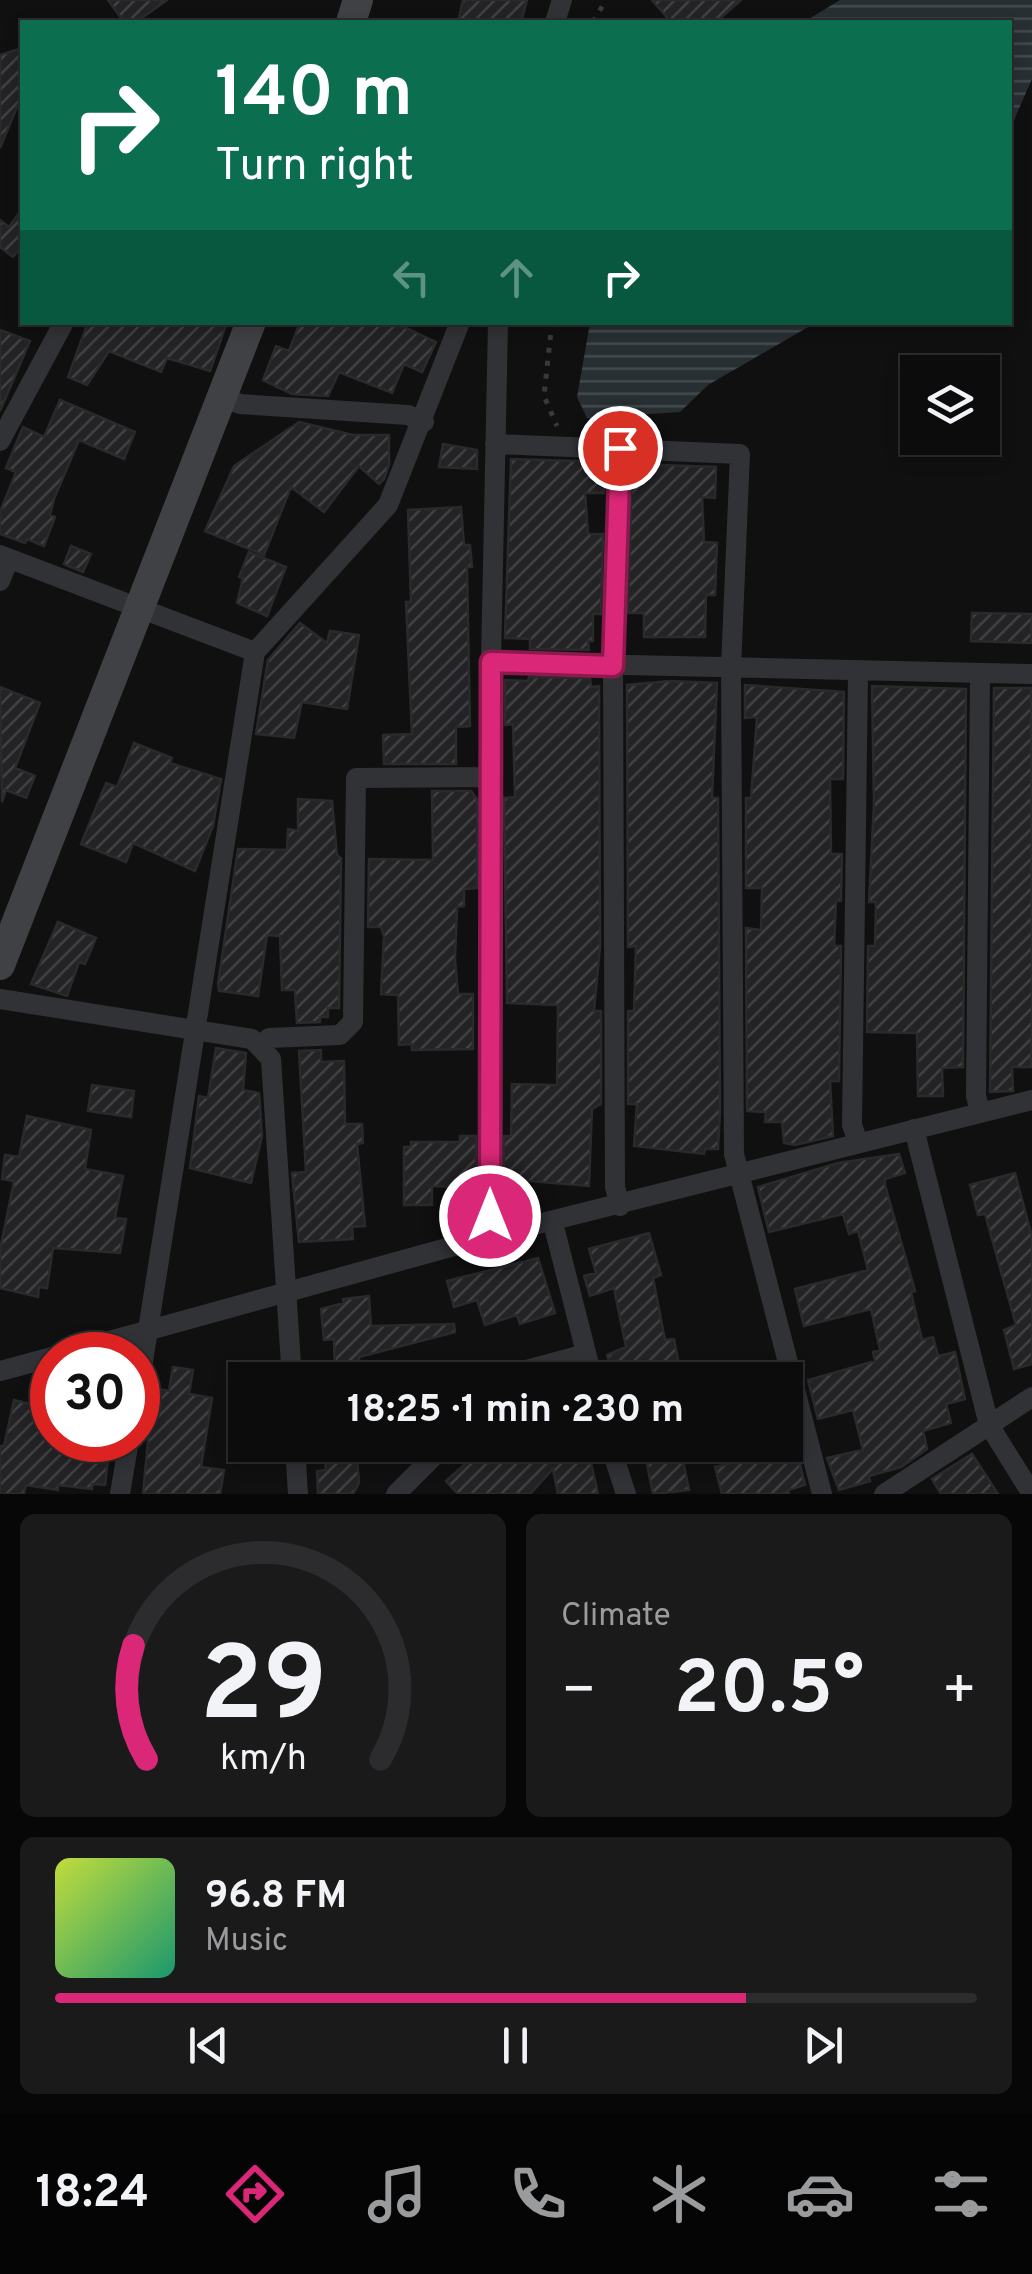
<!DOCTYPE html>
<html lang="en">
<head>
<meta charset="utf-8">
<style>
  body { margin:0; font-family:Overpass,sans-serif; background:#1a1a1b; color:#f1f3f6; height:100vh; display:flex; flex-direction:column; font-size:38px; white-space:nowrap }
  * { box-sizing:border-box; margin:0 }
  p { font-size:32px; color:#9a9b9d }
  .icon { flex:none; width:55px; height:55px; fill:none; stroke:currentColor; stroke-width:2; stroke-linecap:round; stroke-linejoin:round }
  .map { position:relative; height:1494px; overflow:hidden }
  .details { display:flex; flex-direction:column; gap:20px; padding:20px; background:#070707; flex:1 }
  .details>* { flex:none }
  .hud { position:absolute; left:20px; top:20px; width:992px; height:305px; border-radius:0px; box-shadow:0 5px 15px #0003,0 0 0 2px #2c2c2e; background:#0b6e4f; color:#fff; overflow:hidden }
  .fabs { position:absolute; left:900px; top:355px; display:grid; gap:20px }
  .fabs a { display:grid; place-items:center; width:100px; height:100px; border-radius:0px; background:#0c0c0d; box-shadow:0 5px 15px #0003,0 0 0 2px #2c2c2e; font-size:50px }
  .speed { position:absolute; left:30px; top:1332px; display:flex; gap:20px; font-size:50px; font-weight:700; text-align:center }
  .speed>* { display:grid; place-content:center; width:130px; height:130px; border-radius:50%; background:#0c0c0d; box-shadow:0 5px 15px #0003,0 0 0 2px #2c2c2e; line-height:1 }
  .speed .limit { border:15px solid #d22; background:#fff; color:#111 }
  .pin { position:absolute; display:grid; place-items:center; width:85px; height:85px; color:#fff; margin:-42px; border:5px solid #fff; border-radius:50%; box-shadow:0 2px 10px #0007 }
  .me { position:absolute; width:110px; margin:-55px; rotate:0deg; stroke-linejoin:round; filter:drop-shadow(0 0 8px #0008) }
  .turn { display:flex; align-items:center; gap:35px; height:210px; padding:0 30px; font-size:45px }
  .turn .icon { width:130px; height:130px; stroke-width:2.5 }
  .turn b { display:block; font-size:70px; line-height:85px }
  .lanes { display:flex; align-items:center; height:95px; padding:0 30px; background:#0003; justify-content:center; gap:50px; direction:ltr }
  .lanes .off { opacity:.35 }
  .big { font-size:75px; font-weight:700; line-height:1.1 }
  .details .widget { flex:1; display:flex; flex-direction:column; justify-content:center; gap:15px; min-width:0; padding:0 35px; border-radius:15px; background:#1a1a1b }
  .details .dial { align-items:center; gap:0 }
  .dial svg { height:260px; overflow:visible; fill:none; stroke:#2c2c2e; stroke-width:7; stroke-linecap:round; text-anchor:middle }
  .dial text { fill:#f1f3f6; stroke:none }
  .song { display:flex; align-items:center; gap:30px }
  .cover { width:120px; height:120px; border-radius:15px; background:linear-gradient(135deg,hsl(70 70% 55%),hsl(160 70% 35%)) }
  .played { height:10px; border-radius:5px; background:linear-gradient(90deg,#db2777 75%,#2c2c2e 75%) }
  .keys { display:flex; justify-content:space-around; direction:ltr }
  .heat { display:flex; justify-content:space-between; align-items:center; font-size:55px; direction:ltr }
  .details .tiles { flex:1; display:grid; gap:20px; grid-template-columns:1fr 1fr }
  .widget:last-child { grid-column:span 2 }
  .trip { position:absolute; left:228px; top:1362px; width:575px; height:100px; border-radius:0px; background:#0c0c0d; box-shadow:0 5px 15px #0003,0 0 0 2px #2c2c2e; font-weight:700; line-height:100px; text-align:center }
  .menu { display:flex; height:160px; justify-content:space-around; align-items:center; background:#050505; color:#9a9b9d }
  .menu .icon { width:70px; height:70px }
  .menu .current { color:#db2777 }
  .menu b { font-size:45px; color:#f1f3f6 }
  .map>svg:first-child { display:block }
  .water { fill:url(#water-rules) }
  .building { fill:url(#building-hatch); stroke:#2a2a2d; stroke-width:2.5 }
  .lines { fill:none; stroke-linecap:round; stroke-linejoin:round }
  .path { stroke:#37393c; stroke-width:5; stroke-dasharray:5 8; stroke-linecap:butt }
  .street { stroke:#313235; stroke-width:20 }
  .secondary { stroke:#3f4145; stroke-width:30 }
  .route-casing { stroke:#8e194d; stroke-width:25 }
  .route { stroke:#db2777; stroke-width:18 }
</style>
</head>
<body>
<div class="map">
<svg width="1032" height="1494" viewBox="0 0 1032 1494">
  <defs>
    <pattern id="water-rules" width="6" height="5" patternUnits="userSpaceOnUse" patternTransform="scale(2.5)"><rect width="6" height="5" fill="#272f33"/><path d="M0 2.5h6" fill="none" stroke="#434a4e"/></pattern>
    <pattern id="building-hatch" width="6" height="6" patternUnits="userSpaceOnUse" patternTransform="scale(2.5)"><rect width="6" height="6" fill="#232325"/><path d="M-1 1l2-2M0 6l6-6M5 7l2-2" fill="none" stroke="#404042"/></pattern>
  </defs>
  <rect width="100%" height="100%" fill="#101011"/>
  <path class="water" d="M840 0H1032V79L1010 129V22H804Z
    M590 323V322L815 323 708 385 680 412 587 418 577 397Z"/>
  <path class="building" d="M108 0H167L136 22H124Z
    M463 0H527L521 22H458Z
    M652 0H741L716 22H671Z
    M22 48V95L0 148V55Z
    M22 209V246L13 257 0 247V220L9 227Z
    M88 322H227L210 371 167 358 161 372 109 351 87 385 68 377Z
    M300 322H394L436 342 422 372 404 364 392 393 339 372 328 396 292 394 263 380 276 346 289 351Z
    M0 330 30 341 0 411Z
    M60 400 135 432 124 459 79 440 54 499 50 515 55 517 44 546 27 539 25 543 0 534V512L16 472 6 468 23 427 44 437Z
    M299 422 353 435H389V465L384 479 379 484 359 466 324 512 291 487 264 555 205 531 234 466Z
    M443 444 477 450V469L439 467Z
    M511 459 605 462 604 493H585L588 534H603L601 614H593V641H588L589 650 530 649V639L505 638Z
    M632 464 716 467 715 498 702 497 704 542 717 543 715 595H706L705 637H644V613H628Z
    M461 507 464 545H470L472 567H467L470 726 456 727V764H384L383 735 412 734 406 602H411L408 510Z
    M71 546 91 554 83 572 64 564Z
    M249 552 286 567 267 616 237 603 243 578 239 577Z
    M972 613 1032 614 1031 643 971 641Z
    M300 623 327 643 330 631 359 635 347 709 302 702 294 738 256 734 268 660Z
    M529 677 590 678 591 687 599 686 600 947 594 1011H601V1104L592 1109 589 1186 504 1179V1136H511L512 1084 557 1085 558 1005 507 1003 504 798 515 797 513 724 505 725V680L528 681Z
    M670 681 717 683 712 798H718L720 1110 718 1149H705L704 1154 634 1146 637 1104H628V1011H634L636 946 628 947 627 685Z
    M745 685 844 692 843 779H830L831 854H842L841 901H836L834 946H841L839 1081H830L833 1136 795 1145 784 1143 782 1122H765L766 1112 747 1111 746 928 761 930 762 888H746V798H751L757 717 745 718Z
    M872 686 966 689 963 1067 942 1068 943 1096H918L917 1033 867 1032 868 946H875L876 902H869L874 803Z
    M0 687 40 703 15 768 35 776 26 798 6 790 2 802Z
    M994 688H1031L1032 1011 1031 1067H1012L1013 1091 990 1092Z
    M134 743 172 758 170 763 221 779 213 826 195 871 133 843 126 862 81 844 106 783 117 787Z
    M432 791H471L477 799V888L464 889V906L457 907 455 959 458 994H473V1049L412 1050V1044L399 1045 398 995 381 994 384 936 381 927H368L369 859 433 860Z
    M298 799 332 801 337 855 341 858 339 1008H328V1017H320V1022L297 1023 295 990H282L280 936 267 935 258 996 219 991 218 984 238 849 287 850 288 829 298 831Z
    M58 922 96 938 85 964 79 962 67 996 31 984Z
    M216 1048 246 1053 243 1090 259 1093 262 1136 251 1183 190 1168 199 1096 208 1098Z
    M321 1050V1062L344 1061 345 1124H362L363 1143 357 1144 365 1226 352 1227 353 1239 299 1242 292 1173 306 1172 299 1051Z
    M92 1085 134 1091 131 1117 88 1111Z
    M27 1116 91 1130 85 1169 123 1176 115 1218 126 1219 120 1253 53 1248 47 1288 39 1287 38 1297 0 1288V1250L14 1181 2 1179 5 1155 19 1157Z
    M460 1136H476V1178H457L456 1187 432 1186V1205H404V1147H411V1142H460Z
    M899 1154 905 1173 885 1179V1185L915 1291 911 1292 922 1340 933 1337 938 1356 955 1352 965 1399 946 1404 951 1423 923 1431 927 1449 901 1467 869 1476 870 1481 839 1490 827 1458 863 1450 853 1410 818 1419 808 1380 875 1361 873 1352 880 1350 871 1309 804 1326 795 1289 868 1270 858 1231 849 1234 843 1214 769 1232 758 1187 838 1163Z
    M1015 1173 1032 1237V1364L1014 1369 1004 1330 1016 1325 985 1214 978 1215 970 1185Z
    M649 1233 661 1275 653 1278 665 1340 674 1339 682 1380 613 1376 607 1355 626 1347 614 1288 590 1296 584 1276 596 1273 589 1249Z
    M538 1258 555 1313 520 1324 517 1315 485 1325 477 1300 454 1307 447 1281Z
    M369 1296 371 1326 454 1324 455 1332 359 1357V1380H335L334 1339 324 1340 321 1309 344 1303 343 1299Z
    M173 1367 193 1370 189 1394 212 1398 201 1467 224 1470 220 1494H143L153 1388 169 1391Z
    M52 1371V1440L110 1444 105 1485 92 1484V1489L58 1485V1490L26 1485 24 1494H0V1446H4L14 1400 34 1405 38 1375Z
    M324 1445H356L359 1483 353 1494H318L317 1471 326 1470Z
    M486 1445H587L598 1494H558L553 1469 530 1494H458L446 1481Z
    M643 1445H680L689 1490 653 1494Z
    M796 1447 805 1485 788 1490 789 1494H722L715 1467Z
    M972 1454 998 1494H941L932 1479Z"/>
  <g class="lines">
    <path class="path" d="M593 22 606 0
      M552 322 544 396 557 426"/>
    <path class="street" d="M555 22 562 0
      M223 398 240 404 408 415 424 422
      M0 441 64 322
      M495 444 740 454 731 668 734 1154 822 1494
      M619 447 613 666 615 1187 620 1206
      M0 555 255 652
      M0 581 9 559
      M491 662 1032 674
      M858 673 852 1125 858 1142
      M0 999 252 1039 271 1059 292 1380
      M261 1045 269 1038 340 1035 353 1022 356 778 491 777
      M980 1112 976 1096 980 675
      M914 1129 989 1425 1032 1494
      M553 1223 593 1380
      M494 1235 490 1216 491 662 498 322
      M59 1355 494 1235 1032 1100
      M0 1371 52 1357
      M510 1380 519 1372 586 1354
      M138 1393 255 652 388 505 460 322
      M295 1445 298 1494
      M610 1445 626 1494
      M120 1494 129 1440
      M396 1494 445 1445
      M884 1494 1032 1397"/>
    <path class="secondary" d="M351 22 358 0
      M0 965 251 322"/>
  </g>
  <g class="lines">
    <g class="route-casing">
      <path id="route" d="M490 1216 491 662 613 666 620 448"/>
    </g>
    <use href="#route" class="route"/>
  </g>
</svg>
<div class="fabs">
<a><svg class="icon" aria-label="layers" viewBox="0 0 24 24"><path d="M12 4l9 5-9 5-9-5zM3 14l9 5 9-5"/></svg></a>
</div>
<div class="speed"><div class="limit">30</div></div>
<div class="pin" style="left:620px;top:448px;background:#d93025"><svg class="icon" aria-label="arrive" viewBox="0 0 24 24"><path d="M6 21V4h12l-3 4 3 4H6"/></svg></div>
<svg class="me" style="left:490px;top:1216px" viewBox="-20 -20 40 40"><circle r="17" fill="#db2777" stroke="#fff" stroke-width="3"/><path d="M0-11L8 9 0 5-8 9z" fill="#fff"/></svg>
<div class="trip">18:25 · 1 min · 230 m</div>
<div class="hud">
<div class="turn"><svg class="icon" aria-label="right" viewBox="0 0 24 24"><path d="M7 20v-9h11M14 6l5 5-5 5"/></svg><div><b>140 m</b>Turn right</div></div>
<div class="lanes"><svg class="icon off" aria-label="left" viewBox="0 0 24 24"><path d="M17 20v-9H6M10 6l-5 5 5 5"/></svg><svg class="icon off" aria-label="ahead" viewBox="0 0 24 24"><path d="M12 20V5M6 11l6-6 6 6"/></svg><svg class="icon" aria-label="right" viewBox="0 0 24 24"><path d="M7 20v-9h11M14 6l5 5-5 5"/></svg></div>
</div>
</div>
<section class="details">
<div class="tiles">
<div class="widget dial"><svg viewBox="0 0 100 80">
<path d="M14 69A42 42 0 1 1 86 69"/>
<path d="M14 69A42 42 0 0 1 10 34" stroke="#db2777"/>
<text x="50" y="56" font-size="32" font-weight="700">29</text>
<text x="50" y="72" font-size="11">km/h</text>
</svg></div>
<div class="widget"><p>Climate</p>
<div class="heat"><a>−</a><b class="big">20.5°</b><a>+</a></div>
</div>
<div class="widget">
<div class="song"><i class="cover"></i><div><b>96.8 FM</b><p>Music</p></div></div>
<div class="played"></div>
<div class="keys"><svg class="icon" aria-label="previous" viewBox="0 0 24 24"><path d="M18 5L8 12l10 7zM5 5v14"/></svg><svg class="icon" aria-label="pause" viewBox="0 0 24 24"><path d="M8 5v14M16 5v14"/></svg><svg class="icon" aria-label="next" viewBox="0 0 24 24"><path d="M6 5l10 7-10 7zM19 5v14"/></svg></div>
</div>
</div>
</section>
<nav class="menu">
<b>18:24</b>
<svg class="icon current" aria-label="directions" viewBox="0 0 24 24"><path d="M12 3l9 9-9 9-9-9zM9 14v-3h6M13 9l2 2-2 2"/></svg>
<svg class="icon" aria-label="music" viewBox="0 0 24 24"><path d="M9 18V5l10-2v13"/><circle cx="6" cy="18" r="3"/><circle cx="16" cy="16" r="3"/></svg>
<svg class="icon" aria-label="phone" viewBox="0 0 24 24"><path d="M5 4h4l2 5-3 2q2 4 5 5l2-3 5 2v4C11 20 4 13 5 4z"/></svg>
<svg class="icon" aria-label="climate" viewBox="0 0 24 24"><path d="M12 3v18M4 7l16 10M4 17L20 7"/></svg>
<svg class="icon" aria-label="car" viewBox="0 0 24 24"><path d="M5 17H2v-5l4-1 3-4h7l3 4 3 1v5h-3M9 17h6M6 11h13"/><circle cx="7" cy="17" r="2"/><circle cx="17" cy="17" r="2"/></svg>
<svg class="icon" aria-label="filters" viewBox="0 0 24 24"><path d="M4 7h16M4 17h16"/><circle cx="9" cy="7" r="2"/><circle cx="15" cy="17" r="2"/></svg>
</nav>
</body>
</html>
